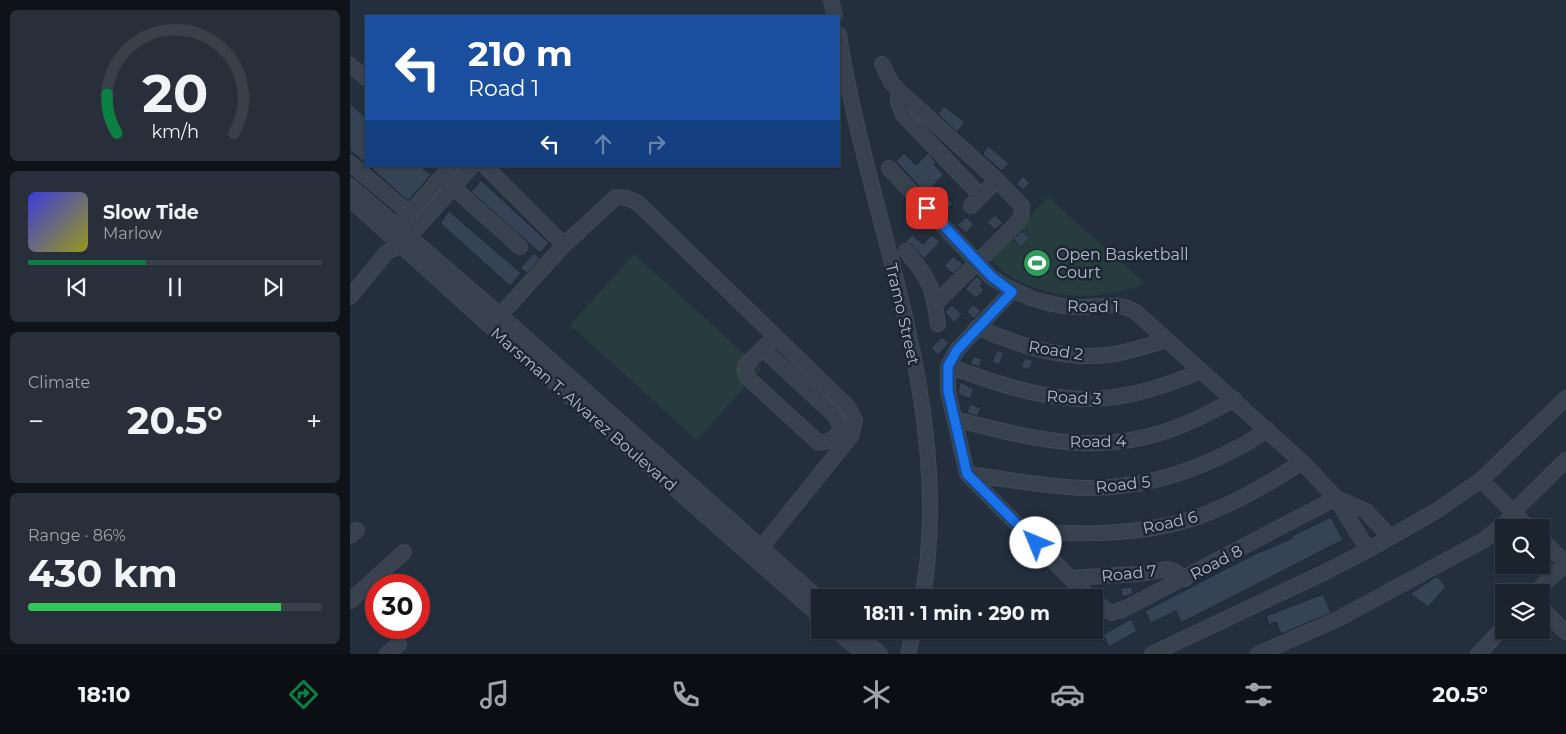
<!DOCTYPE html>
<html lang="en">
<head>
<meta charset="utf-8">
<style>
  body { margin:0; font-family:Montserrat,sans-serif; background:#282f3a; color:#f1f3f6; height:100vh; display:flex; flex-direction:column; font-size:19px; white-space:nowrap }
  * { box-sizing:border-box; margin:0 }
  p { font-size:16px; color:#a0a4aa }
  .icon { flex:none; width:28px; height:28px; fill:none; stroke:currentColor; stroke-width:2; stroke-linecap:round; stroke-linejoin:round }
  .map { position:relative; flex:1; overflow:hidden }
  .drawer { display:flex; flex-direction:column; gap:10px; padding:10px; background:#0f1319; width:350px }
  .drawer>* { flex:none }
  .banner { position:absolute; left:15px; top:15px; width:475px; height:152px; border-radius:0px; box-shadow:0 1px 4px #0004,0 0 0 1px #39404a; background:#1a4fa0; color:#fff; overflow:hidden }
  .tools { position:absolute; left:1145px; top:519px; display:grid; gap:10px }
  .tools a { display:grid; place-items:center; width:55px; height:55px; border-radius:0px; background:#1b232e; box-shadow:0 1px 4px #0004,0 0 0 1px #39404a; font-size:25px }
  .speed { position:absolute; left:15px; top:574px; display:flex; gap:10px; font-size:25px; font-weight:700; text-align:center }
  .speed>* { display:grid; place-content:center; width:65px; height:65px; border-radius:50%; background:#1b232e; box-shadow:0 1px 4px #0004,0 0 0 1px #39404a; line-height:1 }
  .speed .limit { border:8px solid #d22; background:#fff; color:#111 }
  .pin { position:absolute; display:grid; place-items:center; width:42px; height:42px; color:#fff; margin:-21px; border-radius:10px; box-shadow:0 2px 8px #0006 }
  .me { position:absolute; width:55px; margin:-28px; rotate:315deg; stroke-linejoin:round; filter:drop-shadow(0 0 4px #0008) }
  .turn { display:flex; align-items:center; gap:18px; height:105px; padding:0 20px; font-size:22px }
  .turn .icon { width:65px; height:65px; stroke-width:2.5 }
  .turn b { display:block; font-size:35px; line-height:42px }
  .lanes { display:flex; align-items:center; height:48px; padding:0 20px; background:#0003; justify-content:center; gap:25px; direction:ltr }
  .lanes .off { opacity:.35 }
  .big { font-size:38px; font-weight:700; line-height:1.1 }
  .drawer .tile { flex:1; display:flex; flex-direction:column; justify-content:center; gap:8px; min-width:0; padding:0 18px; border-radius:8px; background:#282f3a }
  .drawer .dial { align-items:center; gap:0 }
  .dial svg { height:130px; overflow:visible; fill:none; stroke:#39404a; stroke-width:7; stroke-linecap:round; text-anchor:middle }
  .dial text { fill:#f1f3f6; stroke:none }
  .song { display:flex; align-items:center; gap:15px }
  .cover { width:60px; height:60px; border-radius:8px; background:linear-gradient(135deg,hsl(240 70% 55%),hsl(60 70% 35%)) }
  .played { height:5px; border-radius:2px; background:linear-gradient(90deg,#0b8043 40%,#39404a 40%) }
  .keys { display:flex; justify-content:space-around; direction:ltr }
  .heat { display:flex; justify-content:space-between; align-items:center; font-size:28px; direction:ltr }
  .charge { height:8px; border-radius:4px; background:linear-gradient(90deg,#34c759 86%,#39404a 0) }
  .trip { position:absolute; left:461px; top:589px; width:292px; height:50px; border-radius:0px; background:#1b232e; box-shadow:0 1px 4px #0004,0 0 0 1px #39404a; font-weight:700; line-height:50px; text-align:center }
  .menu { display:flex; height:80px; justify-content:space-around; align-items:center; background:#0b0e12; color:#a0a4aa }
  .menu .icon { width:35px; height:35px }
  .menu .on { color:#0b8043 }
  .menu b { font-size:22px; color:#f1f3f6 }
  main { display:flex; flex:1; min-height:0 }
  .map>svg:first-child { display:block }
  .green { fill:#263c3f }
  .building { fill:#364354; stroke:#1f2835 }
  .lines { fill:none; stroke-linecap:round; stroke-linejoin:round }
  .minor-casing { stroke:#414a57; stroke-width:16 }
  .minor { stroke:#38414e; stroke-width:14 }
  .route-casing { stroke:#114b97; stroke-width:12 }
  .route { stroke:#1a73e8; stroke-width:9 }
  .labels { text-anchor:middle; stroke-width:5; stroke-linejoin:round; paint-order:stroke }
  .poi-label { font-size:16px; fill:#b4bcc9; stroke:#1d2633; text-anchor:start }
  .street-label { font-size:16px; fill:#b4bcc9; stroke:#1d2633 }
</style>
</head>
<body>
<main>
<section class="drawer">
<div class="tile dial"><svg viewBox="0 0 100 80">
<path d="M14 69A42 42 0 1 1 86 69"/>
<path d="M14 69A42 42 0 0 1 8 45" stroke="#0b8043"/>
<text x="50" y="56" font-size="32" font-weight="700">20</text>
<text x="50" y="72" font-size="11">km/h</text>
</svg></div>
<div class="tile">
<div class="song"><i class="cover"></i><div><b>Slow Tide</b><p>Marlow</p></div></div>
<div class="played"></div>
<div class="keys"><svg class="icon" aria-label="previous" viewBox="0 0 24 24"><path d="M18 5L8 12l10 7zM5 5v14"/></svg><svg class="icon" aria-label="pause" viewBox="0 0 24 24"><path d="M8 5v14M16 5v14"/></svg><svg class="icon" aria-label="next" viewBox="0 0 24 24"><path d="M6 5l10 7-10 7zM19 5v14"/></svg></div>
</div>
<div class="tile"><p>Climate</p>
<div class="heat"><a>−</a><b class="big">20.5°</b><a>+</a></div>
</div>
<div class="tile"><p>Range · 86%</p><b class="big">430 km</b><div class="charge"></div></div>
</section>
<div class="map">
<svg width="1216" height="654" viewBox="0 0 1216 654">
  <rect width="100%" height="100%" fill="#242f3e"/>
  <path class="green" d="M698 197 795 283C758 300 707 300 670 282 658 276 649 267 639 259Z
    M284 254 411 369 347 440 220 325Z"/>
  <path class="building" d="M0 103 16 118V164L0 150Z
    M594 106 615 122 607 132 588 114Z
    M638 146 659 163 652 171 634 156 633 153Z
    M554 153 566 165 578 153 586 162 584 165 594 174 576 194 546 161Z
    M19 166H71L81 175 58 201Z
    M673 176 680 183 673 190 666 184Z
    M131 180 199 243 190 253 121 192Z
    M595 196 603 203 596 211 588 204Z
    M99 211 171 273 160 286 90 223Z
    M563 213 570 220 564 228 556 221Z
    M645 215 653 223 645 230 637 222Z
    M616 217 624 224 616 233 607 225Z
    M672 231 680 238 671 247 663 239Z
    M562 235 573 244 582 235 590 242 574 259 562 245 555 242Z
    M184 253 190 259 177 273 170 268Z
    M603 256 613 264 603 274 594 266Z
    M627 276 633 283 630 286 634 290 626 298 615 289Z
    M623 304 631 311 624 319 617 312Z
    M602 305 612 314 604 323 595 312Z
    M592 337 599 343 588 355 581 348Z
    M647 350 654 353 649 365 642 362Z
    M623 356 632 359 629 367 620 364Z
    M675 358 683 361 679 370 671 367Z
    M610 382 624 389 620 399 608 394Z
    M620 404 631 408 628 416 617 413Z
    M981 517 993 540 831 623 826 611 801 623 795 611 903 555 943 538 942 536Z
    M1087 576 1096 587 1078 607 1060 594Z
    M782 587 783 594 772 597 771 588Z
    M973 594 981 613 931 634 926 622 919 625 916 616Z
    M781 619 787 631 759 647 753 635Z"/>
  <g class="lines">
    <g class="minor-casing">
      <path id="minor" d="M481 0 485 16
        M489 35C514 196 582 350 580 515 579 543 578 570 572 598
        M532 64 541 82 549 91 647 180 672 206 671 217 666 224 585 304
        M0 65 16 78
        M549 91 548 101 553 115 631 196
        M0 163 60 214
        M135 166 214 245 144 322
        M539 168 641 277C667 295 695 306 727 307 748 308 769 300 787 313L952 462 986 498 1018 550
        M96 181 170 247
        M0 186 150 315 470 600
        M0 199 141 327 470 616
        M621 206 647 180
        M42 233 101 166
        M214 245 266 197 277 198 288 203 498 407 505 420 501 436 406 554
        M556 251C580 279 583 288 588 324
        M662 291 607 350 598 366V391L617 474 740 598
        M0 297 37 252 52 245 122 166
        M627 327C669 346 718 362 764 354 782 351 799 345 816 340
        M413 349 484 415 491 427C486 438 482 441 469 443L398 378 395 372V366L424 337
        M598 366C698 402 749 415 851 371
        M605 419C715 448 781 461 884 399
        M617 474C656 479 696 487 735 488 802 489 862 466 918 430
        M1131 480 1179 528
        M986 498 1016 511 1040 537
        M1163 512 1216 460
        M675 532C730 534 787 536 841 519 881 506 917 485 952 462
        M0 536 7 530
        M1191 539 1216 563
        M720 578 787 574 818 569 824 571 835 579
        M1186 592 1216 563
        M0 601 54 552
        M745 602 761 613 774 609 986 498
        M1191 608 1216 632
        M486 630 514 654
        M503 630 530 654
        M37 654 49 644
        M558 654 564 630
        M802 654 975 572 1018 550 1086 511 1131 480 1216 398
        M908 654 988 619 1134 540 1166 514
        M1128 654 1154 627"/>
    </g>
    <use href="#minor" class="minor"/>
  </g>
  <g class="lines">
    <g class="route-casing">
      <path id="route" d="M577 208 642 277 662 292 607 350 598 366V391L617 474 686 543"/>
    </g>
    <use href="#route" class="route"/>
  </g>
  <defs>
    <g id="stadium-disc" transform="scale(1.4375)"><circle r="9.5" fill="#2e9e5b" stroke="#1d2633"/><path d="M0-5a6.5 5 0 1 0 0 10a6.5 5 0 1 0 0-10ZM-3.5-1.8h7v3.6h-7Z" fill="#fff"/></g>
  </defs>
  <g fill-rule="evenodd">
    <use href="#stadium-disc" x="687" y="263"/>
  </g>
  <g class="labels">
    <g class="poi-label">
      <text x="706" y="260">Open Basketball<tspan x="706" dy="18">Court</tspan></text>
    </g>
    <g class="street-label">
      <text transform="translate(743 306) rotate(1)" y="6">Road 1</text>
      <text transform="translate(553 314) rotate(77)" y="6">Tramo Street</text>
      <text transform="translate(706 350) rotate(9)" y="6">Road 2</text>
      <text transform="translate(724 397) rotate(3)" y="6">Road 3</text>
      <text transform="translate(234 409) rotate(41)" y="6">Marsman T. Alvarez Boulevard</text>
      <text transform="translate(748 441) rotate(-1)" y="6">Road 4</text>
      <text transform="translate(773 484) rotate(-6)" y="6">Road 5</text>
      <text transform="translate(820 522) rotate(-13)" y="6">Road 6</text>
      <text transform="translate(866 562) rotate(-28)" y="6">Road 8</text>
      <text transform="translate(779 573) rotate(-6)" y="6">Road 7</text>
    </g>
  </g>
</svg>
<div class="tools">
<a><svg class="icon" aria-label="search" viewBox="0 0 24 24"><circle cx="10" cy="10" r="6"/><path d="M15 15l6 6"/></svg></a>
<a><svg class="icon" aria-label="layers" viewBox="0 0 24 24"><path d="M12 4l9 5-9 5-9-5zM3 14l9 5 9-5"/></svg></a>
</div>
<div class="speed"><div class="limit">30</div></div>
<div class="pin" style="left:577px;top:208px;background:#d93025"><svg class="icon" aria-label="arrive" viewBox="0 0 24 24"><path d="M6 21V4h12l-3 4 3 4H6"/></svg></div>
<svg class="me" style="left:686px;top:543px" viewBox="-20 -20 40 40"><circle r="19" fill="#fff"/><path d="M0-13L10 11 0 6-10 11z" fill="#1a73e8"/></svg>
<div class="trip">18:11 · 1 min · 290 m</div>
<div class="banner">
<div class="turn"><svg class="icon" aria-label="left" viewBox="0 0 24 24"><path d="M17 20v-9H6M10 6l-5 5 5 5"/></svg><div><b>210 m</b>Road 1</div></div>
<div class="lanes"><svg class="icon" aria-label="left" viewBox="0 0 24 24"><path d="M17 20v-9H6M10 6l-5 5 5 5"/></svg><svg class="icon off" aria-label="ahead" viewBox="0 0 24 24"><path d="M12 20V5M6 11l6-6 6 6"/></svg><svg class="icon off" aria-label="right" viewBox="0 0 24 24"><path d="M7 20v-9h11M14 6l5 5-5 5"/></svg></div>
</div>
</div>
</main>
<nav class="menu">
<b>18:10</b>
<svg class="icon on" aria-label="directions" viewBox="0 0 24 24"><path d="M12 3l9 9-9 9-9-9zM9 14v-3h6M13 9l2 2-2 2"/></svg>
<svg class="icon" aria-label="music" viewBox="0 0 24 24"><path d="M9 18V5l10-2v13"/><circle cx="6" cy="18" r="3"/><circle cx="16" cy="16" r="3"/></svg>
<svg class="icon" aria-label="phone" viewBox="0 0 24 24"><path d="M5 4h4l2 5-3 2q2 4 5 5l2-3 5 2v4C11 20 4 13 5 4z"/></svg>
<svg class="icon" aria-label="climate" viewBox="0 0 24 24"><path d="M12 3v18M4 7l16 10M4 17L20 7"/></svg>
<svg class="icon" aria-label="car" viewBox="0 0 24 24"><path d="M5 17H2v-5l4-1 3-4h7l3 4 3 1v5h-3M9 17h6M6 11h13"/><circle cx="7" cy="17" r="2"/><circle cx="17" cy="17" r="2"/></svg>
<svg class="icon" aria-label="filters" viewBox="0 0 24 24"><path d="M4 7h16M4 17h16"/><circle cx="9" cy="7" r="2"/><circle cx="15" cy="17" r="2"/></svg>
<b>20.5°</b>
</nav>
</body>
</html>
